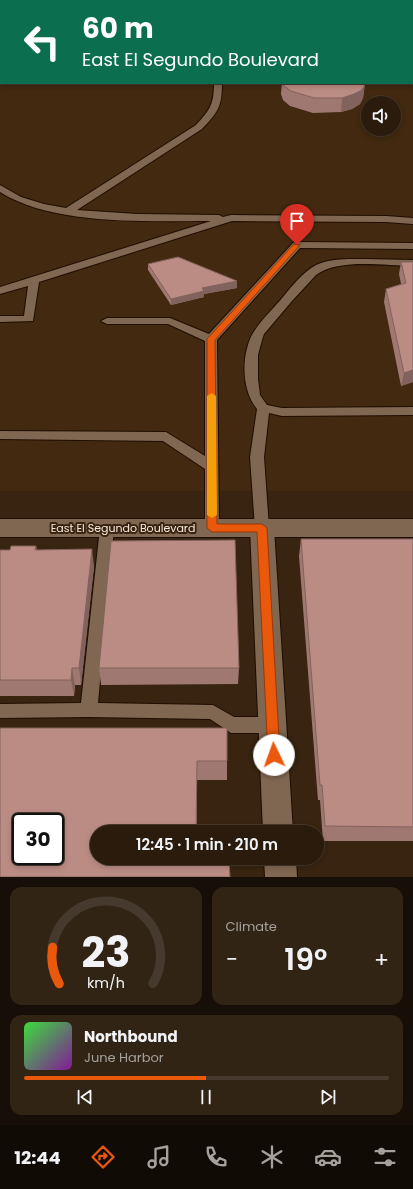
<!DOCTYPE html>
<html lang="en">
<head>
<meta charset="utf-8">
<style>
  body { margin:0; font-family:Poppins,sans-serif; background:#322415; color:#f1f3f6; height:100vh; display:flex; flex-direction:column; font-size:15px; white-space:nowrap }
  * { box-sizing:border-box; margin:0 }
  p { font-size:13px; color:#a5a19d }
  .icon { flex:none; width:22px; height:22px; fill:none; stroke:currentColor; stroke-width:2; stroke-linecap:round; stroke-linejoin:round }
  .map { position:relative; height:877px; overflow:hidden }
  .drawer { display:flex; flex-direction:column; gap:10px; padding:10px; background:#170f07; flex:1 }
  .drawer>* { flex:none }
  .guide { position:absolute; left:0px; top:0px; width:413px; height:84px; box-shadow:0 2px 6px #0003,0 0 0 1px #46392d; background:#0b6e4f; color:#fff; overflow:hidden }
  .fabs { position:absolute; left:361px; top:96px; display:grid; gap:8px }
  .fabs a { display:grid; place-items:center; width:40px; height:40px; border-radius:50%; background:#2a1b0c; box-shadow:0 2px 6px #0003,0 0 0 1px #46392d; font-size:20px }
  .speed { position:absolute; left:12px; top:813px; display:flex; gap:8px; font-size:20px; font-weight:700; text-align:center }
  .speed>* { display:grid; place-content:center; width:52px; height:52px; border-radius:50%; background:#2a1b0c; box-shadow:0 2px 6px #0003,0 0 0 1px #46392d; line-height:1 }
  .speed .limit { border:2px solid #111; border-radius:6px; background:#fff; color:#111 }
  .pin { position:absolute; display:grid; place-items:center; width:34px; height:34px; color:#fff; margin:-41px -17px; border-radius:50% 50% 50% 0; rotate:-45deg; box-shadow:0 0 4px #0007 }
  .pin .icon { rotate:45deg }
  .me { position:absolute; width:44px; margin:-22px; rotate:357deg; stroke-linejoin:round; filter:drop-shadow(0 0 3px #0008) }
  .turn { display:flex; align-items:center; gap:14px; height:84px; padding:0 16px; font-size:18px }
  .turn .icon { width:52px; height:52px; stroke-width:2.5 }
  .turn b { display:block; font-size:28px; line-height:34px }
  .big { font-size:30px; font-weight:600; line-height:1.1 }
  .drawer .card { flex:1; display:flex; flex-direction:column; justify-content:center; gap:6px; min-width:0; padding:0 14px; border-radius:12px; background:#322415 }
  .drawer .dial { align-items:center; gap:0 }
  .dial svg { height:104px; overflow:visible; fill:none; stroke:#46392d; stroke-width:7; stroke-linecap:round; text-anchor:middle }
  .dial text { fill:#f1f3f6; stroke:none }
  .song { display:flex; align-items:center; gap:12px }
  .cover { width:48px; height:48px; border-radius:6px; background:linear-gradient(135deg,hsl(120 70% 55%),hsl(290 70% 35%)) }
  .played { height:4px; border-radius:2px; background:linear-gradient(90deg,#ea580c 50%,#46392d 50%) }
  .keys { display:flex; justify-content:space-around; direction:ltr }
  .heat { display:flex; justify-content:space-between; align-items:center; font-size:22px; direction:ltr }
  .drawer .tiles { flex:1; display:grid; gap:10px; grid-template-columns:1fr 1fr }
  .card:last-child { grid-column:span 2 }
  .trip { position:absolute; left:90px; top:825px; width:234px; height:40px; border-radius:20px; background:#2a1b0c; box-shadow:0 2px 6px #0003,0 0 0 1px #46392d; font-weight:600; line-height:40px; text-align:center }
  .dock { display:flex; height:64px; justify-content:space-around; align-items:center; background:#110b05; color:#a5a19d }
  .dock .icon { width:28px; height:28px }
  .dock .current { color:#ea580c }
  .dock b { font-size:18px; color:#f1f3f6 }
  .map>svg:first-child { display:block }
  .built { fill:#42290f; fill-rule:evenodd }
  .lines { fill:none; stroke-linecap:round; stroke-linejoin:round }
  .lane-casing { stroke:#1f0d00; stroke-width:2 }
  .street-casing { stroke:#1f0d00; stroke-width:2 }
  .secondary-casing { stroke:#1f0d00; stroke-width:2 }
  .lane { fill:#7f6752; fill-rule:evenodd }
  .street { fill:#7f6752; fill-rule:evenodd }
  .secondary { fill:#7f6752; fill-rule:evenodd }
  .wall { fill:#a07872 }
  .shaded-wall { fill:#82625c }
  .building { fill:#ba8c84; stroke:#82625c; fill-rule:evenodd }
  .route { fill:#ea580c; stroke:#983908 }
  .slow { fill:#f59e0b }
  .labels { text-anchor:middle; stroke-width:4; stroke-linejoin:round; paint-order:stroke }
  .street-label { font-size:11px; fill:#f5e8dc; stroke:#382410 }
</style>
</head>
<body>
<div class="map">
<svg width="413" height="877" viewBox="0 0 413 877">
  <rect width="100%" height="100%" fill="#382410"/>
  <path class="built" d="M0 0H413V491H0ZM1 1H412V83H1ZM368 103H394V129H368Z"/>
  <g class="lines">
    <g class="lane-casing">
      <path id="lane" d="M213 0H221V1H213Z
        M412 4H413V8H412Z
        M214 83H222C222 107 218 112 202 129L77 210 137 214 219 215 223 217 231 215 386 216 413 218V224L386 222 232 221 39 282 33 321 0 322V316H24L28 286 0 294V287L211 221C148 221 54 226 0 192V185L21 197 44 204 66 208 196 125C210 110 214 104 214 83Z
        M297 242 413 243V249L300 248 217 340 219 528 217 532 212 533 207 532 205 528V469L163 441 0 439V431L166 432 205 456V341L168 324H107L101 321 107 318H170L209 334 293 243Z
        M364 259 413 260V266C385 266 339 258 316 275L292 301 264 334 262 340 258 355V379L260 395 267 405 282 408 413 407V415L282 416 269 413 264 457 269 528 267 532 262 533 257 532 255 528 250 457 257 409C241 390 241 354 253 333 261 320 274 308 283 297 292 286 303 272 316 265 331 258 349 259 364 259Z
        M107 523 112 524 114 528 98 703 213 705 234 717H272L278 720 280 725 278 730 272 733H231L210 719 89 717 0 718V704L81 703 100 528 102 524Z"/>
    </g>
    <g class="street-casing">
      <path id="street" d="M262 519 270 522 274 528 293 832H263L250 528 254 522Z
        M264 858H296L297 877H265Z"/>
    </g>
    <g class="secondary-casing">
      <path id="secondary" d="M0 519H413V537H0Z"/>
    </g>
    <use href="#lane" class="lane"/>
    <use href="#street" class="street"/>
    <use href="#secondary" class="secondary"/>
  </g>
  <path class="wall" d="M283 0H304L299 1H285Z
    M282 83H365L363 98 360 104 352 109 341 112 313 113 290 106 283 100 281 94Z
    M401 262H413V382L401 386 384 302 386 289 401 284 399 274Z
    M148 264 237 281V288L204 294V297L171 305 148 270Z
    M301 539H413V841H323L320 800H318L299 556Z
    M36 546 37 550 94 566 81 685H75L74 696H0V550H10Z
    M99 668H239L238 684 101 685Z
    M0 728 227 761V780H197V832H97Z"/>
  <path class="shaded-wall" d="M289 0H304L299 1H289Z
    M365 84 363 98 360 104 352 109 341 112 342 98Z
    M237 281V288L204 294V297L171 305V299L202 288Z
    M413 370V382L401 386 404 373Z
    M92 549 94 566 81 685 79 668Z
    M72 668 75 685 74 696 71 680Z
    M197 761V832H196Z"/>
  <path class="building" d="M115 0H152L154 1H113Z
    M283 83H365V84L362 90 354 94 342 98H314L291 91 284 86Z
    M178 257 237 281 202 288 204 291 171 299 148 264Z
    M401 262H413V370L404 373 386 289 406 283Z
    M301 539H413V827L325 826 322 785H320Z
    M235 540 239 668H99L111 541Z
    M11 546H36L35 550 92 549 79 668H72L71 680H0V550H10Z
    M0 728H227V761H197L196 832H97V858H229L230 877H0ZM21 822H55V856H21Z"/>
  <path class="route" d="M294 244 300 245 215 340 217 524H262L267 528 280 755 278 759 274 761 270 759 268 755 257 532H212L207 528V339Z"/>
  <path class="slow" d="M212 393 216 396 217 515 212 518 207 515V396Z"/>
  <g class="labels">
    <g class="street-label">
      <text x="123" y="532">East El Segundo Boulevard</text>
    </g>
  </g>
</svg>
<div class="fabs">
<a><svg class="icon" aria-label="sound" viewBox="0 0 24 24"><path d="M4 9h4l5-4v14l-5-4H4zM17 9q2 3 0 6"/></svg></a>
</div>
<div class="speed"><div class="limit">30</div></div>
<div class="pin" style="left:297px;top:245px;background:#d93025"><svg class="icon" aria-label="arrive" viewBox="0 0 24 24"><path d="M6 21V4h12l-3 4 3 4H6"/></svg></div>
<svg class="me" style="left:274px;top:755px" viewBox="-20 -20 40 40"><circle r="19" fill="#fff"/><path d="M0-13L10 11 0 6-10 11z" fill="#ea580c"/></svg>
<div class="trip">12:45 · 1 min · 210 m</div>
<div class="guide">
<div class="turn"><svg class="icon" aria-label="left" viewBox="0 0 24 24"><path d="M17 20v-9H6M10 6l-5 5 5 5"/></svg><div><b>60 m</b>East El Segundo Boulevard</div></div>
</div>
</div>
<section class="drawer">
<div class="tiles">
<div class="card dial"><svg viewBox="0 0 100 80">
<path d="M14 69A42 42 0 1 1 86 69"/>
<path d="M14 69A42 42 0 0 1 9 41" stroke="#ea580c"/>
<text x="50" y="56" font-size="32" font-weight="700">23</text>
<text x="50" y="72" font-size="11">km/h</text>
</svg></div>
<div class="card"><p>Climate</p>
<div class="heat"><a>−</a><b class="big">19°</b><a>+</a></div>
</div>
<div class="card">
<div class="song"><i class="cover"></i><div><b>Northbound</b><p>June Harbor</p></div></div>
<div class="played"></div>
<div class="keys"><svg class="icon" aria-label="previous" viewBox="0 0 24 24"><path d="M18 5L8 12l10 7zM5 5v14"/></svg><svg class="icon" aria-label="pause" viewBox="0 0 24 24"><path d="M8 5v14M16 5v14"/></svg><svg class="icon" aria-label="next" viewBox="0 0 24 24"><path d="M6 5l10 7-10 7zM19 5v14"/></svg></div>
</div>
</div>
</section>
<nav class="dock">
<b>12:44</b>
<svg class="icon current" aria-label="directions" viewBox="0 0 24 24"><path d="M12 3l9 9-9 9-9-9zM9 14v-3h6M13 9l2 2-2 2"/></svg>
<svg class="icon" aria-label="music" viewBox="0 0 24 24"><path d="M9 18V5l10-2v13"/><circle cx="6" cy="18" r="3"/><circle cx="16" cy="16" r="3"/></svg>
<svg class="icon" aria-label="phone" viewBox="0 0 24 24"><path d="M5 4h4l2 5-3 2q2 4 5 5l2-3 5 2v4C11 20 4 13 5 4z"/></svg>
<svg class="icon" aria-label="climate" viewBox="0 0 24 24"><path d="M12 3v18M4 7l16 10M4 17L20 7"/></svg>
<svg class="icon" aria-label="car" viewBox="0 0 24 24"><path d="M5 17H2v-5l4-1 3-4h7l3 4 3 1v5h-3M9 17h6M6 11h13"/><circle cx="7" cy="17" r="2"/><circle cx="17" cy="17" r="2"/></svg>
<svg class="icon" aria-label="filters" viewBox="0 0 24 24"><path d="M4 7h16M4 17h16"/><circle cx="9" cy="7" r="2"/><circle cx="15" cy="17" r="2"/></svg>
</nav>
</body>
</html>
